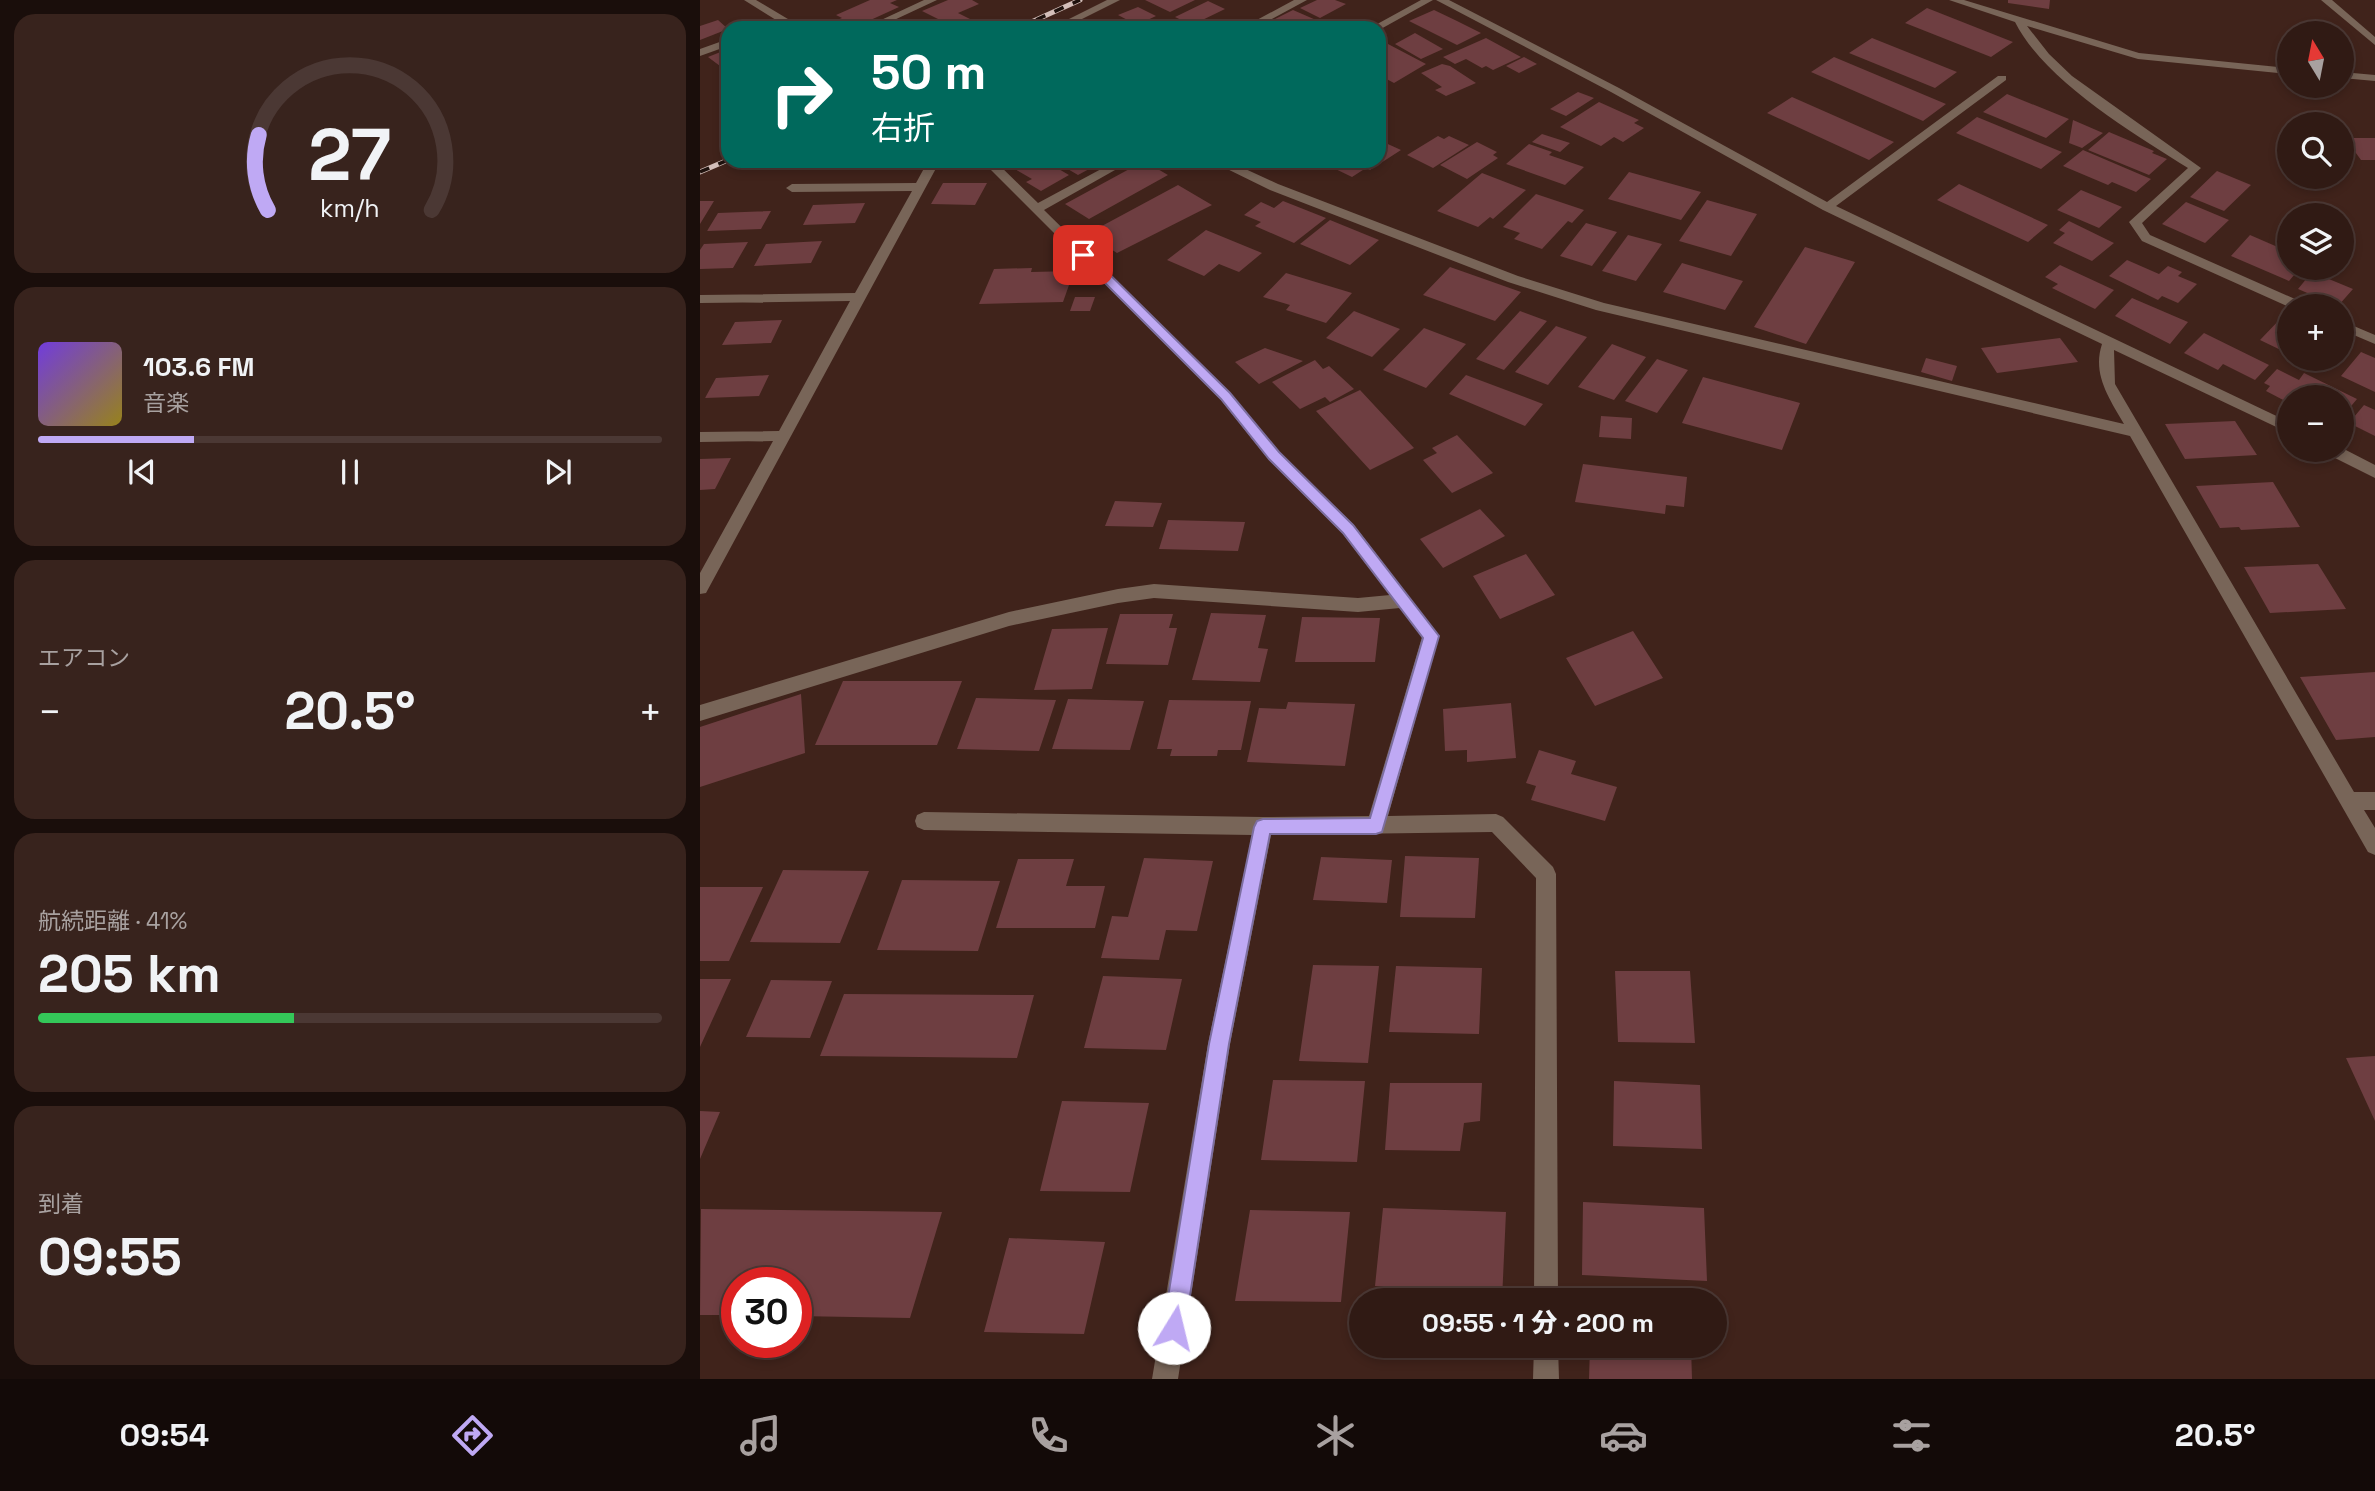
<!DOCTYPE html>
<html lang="ja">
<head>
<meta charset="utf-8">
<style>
  body { margin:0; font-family:"Space Grotesk","Noto Sans JP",sans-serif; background:#38231d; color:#f1f3f6; height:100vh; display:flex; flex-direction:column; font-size:26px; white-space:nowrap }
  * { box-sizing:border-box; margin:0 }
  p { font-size:23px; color:#a8a1a0 }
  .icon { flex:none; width:38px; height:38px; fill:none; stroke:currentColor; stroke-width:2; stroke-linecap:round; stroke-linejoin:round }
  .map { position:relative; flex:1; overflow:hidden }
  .side { display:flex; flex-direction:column; gap:14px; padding:14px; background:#1a0e0b; width:700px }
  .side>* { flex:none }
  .hud { position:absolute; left:21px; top:21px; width:665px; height:147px; border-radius:21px; box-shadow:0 4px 10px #0003,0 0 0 2px #4b3834; background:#00695c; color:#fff; overflow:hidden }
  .needle { width:46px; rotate:350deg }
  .buttons { position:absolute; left:1577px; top:21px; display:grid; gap:14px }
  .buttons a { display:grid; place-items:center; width:77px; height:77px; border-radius:50%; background:#301a14; box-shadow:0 4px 10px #0003,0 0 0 2px #4b3834; font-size:35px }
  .speed { position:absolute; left:21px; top:1267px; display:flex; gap:14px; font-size:35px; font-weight:700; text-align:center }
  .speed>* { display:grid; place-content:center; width:91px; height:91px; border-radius:50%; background:#301a14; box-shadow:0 4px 10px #0003,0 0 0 2px #4b3834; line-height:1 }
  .speed .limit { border:10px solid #d22; background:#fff; color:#111 }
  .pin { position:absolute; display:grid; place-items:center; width:60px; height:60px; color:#fff; margin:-30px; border-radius:14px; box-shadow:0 4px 10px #0006 }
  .me { position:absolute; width:77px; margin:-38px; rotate:9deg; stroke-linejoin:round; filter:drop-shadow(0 0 5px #0008) }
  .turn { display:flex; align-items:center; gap:24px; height:147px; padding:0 35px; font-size:32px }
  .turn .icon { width:91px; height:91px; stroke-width:2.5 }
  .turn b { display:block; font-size:49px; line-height:60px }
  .big { font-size:52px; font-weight:800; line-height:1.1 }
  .side .tile { flex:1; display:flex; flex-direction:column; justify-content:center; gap:10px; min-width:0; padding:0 24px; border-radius:21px; background:#38231d }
  .side .dial { align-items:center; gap:0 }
  .dial svg { height:182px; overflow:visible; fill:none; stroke:#4b3834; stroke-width:7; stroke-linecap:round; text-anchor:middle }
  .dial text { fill:#f1f3f6; stroke:none }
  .song { display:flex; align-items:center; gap:21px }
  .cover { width:84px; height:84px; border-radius:10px; background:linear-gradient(135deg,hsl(260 70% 55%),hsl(50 70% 35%)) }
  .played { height:7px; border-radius:4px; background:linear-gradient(90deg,#bfa9f4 25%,#4b3834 25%) }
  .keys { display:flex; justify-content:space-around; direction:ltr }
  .heat { display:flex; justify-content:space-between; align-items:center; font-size:38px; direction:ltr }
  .charge { height:10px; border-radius:5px; background:linear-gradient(90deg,#34c759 41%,#4b3834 0) }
  .trip { position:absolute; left:649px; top:1288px; width:378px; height:70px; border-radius:35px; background:#301a14; box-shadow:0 4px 10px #0003,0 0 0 2px #4b3834; font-weight:800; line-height:70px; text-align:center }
  .tabs { display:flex; height:112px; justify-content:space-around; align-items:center; background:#130a08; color:#a8a1a0 }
  .tabs .icon { width:49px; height:49px }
  .tabs .on { color:#bfa9f4 }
  .tabs b { font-size:32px; color:#f1f3f6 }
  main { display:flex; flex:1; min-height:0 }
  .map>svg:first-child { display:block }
  .building { fill:#6e3e41 }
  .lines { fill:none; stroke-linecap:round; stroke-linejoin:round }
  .street { fill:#786558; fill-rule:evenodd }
  .rail-casing { stroke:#d3beb9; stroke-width:5 }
  .rail { stroke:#1e110d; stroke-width:3.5; stroke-dasharray:10; stroke-linecap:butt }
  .route { fill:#bfa9f4; stroke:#7c6e9f; stroke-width:2 }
</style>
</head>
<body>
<main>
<section class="side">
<div class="tile dial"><svg viewBox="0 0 100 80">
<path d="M14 69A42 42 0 1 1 86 69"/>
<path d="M14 69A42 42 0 0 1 10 36" stroke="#bfa9f4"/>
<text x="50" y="56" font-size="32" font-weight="700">27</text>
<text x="50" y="72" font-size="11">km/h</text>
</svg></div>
<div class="tile">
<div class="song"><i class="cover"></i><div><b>103.6 FM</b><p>音楽</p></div></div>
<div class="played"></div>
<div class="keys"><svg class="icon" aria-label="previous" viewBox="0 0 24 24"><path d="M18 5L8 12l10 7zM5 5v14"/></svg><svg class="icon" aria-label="pause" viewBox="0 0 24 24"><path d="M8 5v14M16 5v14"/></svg><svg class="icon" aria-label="next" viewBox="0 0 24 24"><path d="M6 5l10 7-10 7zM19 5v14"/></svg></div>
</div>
<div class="tile"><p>エアコン</p>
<div class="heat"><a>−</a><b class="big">20.5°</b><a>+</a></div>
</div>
<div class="tile"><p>航続距離 · 41%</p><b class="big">205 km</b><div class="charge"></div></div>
<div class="tile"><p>到着</p><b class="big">09:55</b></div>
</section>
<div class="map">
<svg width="1675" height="1379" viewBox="0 0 1675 1379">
  <rect width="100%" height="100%" fill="#40231b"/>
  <path class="building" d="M170 0H197L190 3 199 7 153 28H144L132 22 142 18 136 15Z
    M248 0H272L279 4 258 13 278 23 266 28H256L222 11Z
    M445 0H495L470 12Z
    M617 0H635L646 4 620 18 600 8Z
    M1308 0H1350L1349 9 1308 3Z
    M508 1 525 9 492 25 475 17Z
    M438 7 456 16 437 25 418 15Z
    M1227 8 1313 42 1291 57 1205 23Z
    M593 10 616 20 601 28H573L565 24Z
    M734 10 757 21 781 33 757 45 709 21Z
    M465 19 483 28H445Z
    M18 20 28 29 0 40V26Z
    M715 33 743 49 721 59 695 44Z
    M786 38 821 57 793 70 786 66 782 68 766 59 755 64 743 57Z
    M1172 38 1257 72 1235 88 1149 53Z
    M688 44 726 64 694 83 679 75V48Z
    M28 49V63L20 66 8 57Z
    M824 57 837 64 819 73 806 66Z
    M1134 57 1246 104 1223 121 1111 72Z
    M742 64 750 66 776 83 746 96 735 90 742 87 721 73Z
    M878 92 894 98 866 116 850 109Z
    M1307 94 1369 119 1346 138 1283 112Z
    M1092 97 1194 142 1169 160 1067 113Z
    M899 102 939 120 934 123 944 128 923 142 914 137 901 146 860 127Z
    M1277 117 1362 152 1341 169 1256 133Z
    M1373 120 1403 133 1382 148 1369 143Z
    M1409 132 1454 151 1452 153 1467 159 1449 175 1388 150Z
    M842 134 870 143 860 152 832 142Z
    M738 136 744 139 749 136 769 145 733 168 707 155Z
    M1645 138H1675V160H1661Z
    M679 140 701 150 670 170 666 168 652 177 619 161H679Z
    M777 142 797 152 793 155 798 158 767 179 740 165Z
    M829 144 852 152 849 155 884 167 865 185 806 164Z
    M1383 150 1451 179 1436 192 1412 182 1408 185 1363 166Z
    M147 161H188L186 165 144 168Z
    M314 161H345L369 175 341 191 326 182 332 179 308 165Z
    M354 161H404L378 175Z
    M444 161 468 175 389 219 365 204Z
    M581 161H614L599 170Z
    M1517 171 1551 185 1524 211 1490 197Z
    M929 172 1001 192 981 220 908 199Z
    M782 173 826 190 793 219 790 217 778 227 737 211Z
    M243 183H287L275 205 231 204Z
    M1259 184 1348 225 1328 242 1237 200Z
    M478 185 512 205 417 253 387 234Z
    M1381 190 1422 207 1399 228 1357 210Z
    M836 194 884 210 872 223 868 221 842 249 814 239 820 233 803 227Z
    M1007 200 1057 214 1031 256 979 241Z
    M0 201H14L0 224Z
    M583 201 626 218 594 243 555 226 561 222 544 215 561 202 574 208Z
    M1486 202 1529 220 1505 243 1462 224Z
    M165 203 155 223 103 225 113 205Z
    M71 211 61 229 7 231 18 213Z
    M630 220 679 240 650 265 600 244Z
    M1369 221 1414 243 1392 261 1353 243 1365 233 1359 230Z
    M886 223 917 232 892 266 860 256Z
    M506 230 562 253 539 272 519 264 504 276 467 260Z
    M928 235 962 244 936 281 902 271Z
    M1550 235 1589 252V268H1600L1589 281 1531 256Z
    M122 241 111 263 54 266 66 244Z
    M48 242 33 268 0 269V250L4 244Z
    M1105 247 1155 262 1106 344 1054 327Z
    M1427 260 1459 274 1468 266 1482 272 1478 276 1497 284 1478 303 1462 296 1458 300 1409 276Z
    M982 263 1043 281 1025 310 963 292Z
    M1360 265 1414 290 1395 309 1352 288 1358 284 1345 277Z
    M750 267 821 292 795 321 723 295Z
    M332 268 331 272 374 271 363 302 279 304 294 269Z
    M1612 272 1653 289 1638 306 1598 289Z
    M586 273 652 293 626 323 586 310 590 305 563 297Z
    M375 297H395L390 311H370Z
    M1432 298 1488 322 1470 344 1415 316Z
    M654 311 700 329 672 357 626 338Z
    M820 311 847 321 804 370 776 359Z
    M1583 316 1589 319V354L1560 340Z
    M82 320 71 343 22 345 35 322Z
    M856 326 887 337 848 385 815 372Z
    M724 328 766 344 726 388 683 370Z
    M1504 333 1569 365 1555 380 1523 364 1518 370 1484 353Z
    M1360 338 1378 362 1297 373 1281 348Z
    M912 344 946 357 914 400 878 387Z
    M565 348 603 361 559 384 535 362Z
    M1661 352 1675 358V392L1641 376Z
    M1226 358 1257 366 1252 381 1221 372Z
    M957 359 988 370 957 413 925 401Z
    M615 360 623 369 629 366 654 389 630 402 625 397 600 409 572 382Z
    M1577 369 1599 380 1604 373 1657 399 1642 417V397H1589V403L1566 391 1570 386 1564 383Z
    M69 375 59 396 5 398 16 378Z
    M766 375 843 404 825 426 749 394Z
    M1003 377 1100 403 1082 450 982 423Z
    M660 390 714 448 670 470 616 411Z
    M1664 405 1675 410V436L1649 423Z
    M901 416 932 418 931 439 899 437Z
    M1535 421 1557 455 1485 459 1465 424Z
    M757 435 793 473 752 493 723 460 737 453 732 448Z
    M31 458 15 489 0 490V459Z
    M883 464 987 477 984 507 966 505 965 514 875 502Z
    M1573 482 1600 527 1541 530 1539 527 1520 528 1496 486Z
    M415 501 462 503 453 527 405 526Z
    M780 509 805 536 743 568 720 539Z
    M468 520 545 522 538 551 459 549Z
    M826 554 855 595 800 619 773 576Z
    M1618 564 1646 609 1570 613 1544 567Z
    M511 613 566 615 558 648 568 649 560 682 492 680Z
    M420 614H473L469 628H477L468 665 406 664Z
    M602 617 680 618 675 662H595Z
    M408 628 392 689 334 690 352 629Z
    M933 631 963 678 895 706 866 658Z
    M1675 672V737L1636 740 1600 677Z
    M143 681H262L237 745H115Z
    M101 694 105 753 0 787V727Z
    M276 698 356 700 339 751 257 749Z
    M368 699 444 701 430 750 352 749Z
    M469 700 551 701 541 750H518L517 756H470L472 749H457Z
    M588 702 655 704 645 766 547 762 559 708 586 709Z
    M811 703 816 758 767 762V750L745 751 743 709Z
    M839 750 876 761 871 774 917 787 905 821 831 800 836 786 826 783Z
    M705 856 779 858 775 918 700 917Z
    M621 857 692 860 687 903 613 900Z
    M444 858 513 861 497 931 466 930 459 960 401 958 412 916 428 917Z
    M318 859H374L366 886H405L395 928H296Z
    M83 870 169 871 140 943 50 942Z
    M202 880 300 881 278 951 177 950Z
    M0 887H63L29 961H0Z
    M613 965 679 966 668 1063 599 1061Z
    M696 966 782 968 779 1034 689 1032Z
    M915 971H990L995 1043 918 1042Z
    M403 976 482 979 466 1050 384 1048Z
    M0 979H31L0 1047Z
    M71 980 132 981 110 1038 46 1037Z
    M144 994 334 995 317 1058 120 1056Z
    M1675 1056V1121L1646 1058Z
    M573 1080 665 1081 657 1162 561 1160Z
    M914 1081 1000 1085 1002 1149 913 1146Z
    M690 1083H782L780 1121 764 1123 760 1151 685 1150Z
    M362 1101 449 1103 430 1192 340 1191Z
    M0 1111 20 1112 0 1159Z
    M883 1202 1004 1208 1007 1281 882 1275Z
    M683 1208 806 1212 802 1300H732L733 1288 675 1286Z
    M1 1209 242 1212 210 1318 96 1316V1283H37V1315H0Z
    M550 1210 650 1212 641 1302 535 1301Z
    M309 1238 405 1242 384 1334 284 1332Z
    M890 1346H991L992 1379H889Z"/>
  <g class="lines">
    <path class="street" d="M44 0H56L103 28H91L83 24 73 28H59L76 20Z
      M224 0H237L177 28H164Z
      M407 0H420L364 28H351Z
      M594 0H607L555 28H542Z
      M721 0H733L679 30 670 28Z
      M736 0H749L919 88 1127 202 1298 76H1306V80L1136 206 1589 422V433L1414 350 1415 384 1654 792H1675V810H1664L1675 828V855L1668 852 1430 436 896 310 808 282 570 190 515 163 513 161H528L578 184 818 276 904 303 1424 424C1409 398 1392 374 1402 344L1123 210 911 92Z
      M1249 0H1264L1439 53 1589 68V74L1438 59 1327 26 1349 54 1372 76 1501 168 1442 223 1450 235 1604 303 1605 306 1589 307 1442 241 1429 222 1488 168C1434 134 1344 80 1315 22Z
      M1621 0H1632L1675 37V45Z
      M28 39V46L0 56V49Z
      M1642 72 1675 75V81L1642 78Z
      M228 161H240L6 593 0 594V573L73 441 0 442V432L79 431 150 301 0 303V295L155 293 212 191 92 192 86 188 92 184 216 183Z
      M282 161H295L338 203 416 161H431L344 210 530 393 579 452 654 525 739 636 688 816 796 814 803 817 853 867 856 874 858 1300H834L836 878 792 832 571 835 530 1044 478 1379H452L508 1044 552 835 224 830 217 827 215 821 217 815 224 812 563 817 669 816 722 637 700 608 658 612 454 598 418 603 309 626 0 721V705L309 612 418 589 454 584 658 598 690 595 642 533 569 460 520 399Z
      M1642 321 1675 335V344L1642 330Z
      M1642 448 1675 465V478L1627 454 1625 450Z
      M834 1346H858L859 1379H833Z"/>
    <g class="rail-casing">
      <path id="rail" d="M318 28 380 0
        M0 172 28 160"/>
    </g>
    <use href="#rail" class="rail"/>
  </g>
  <path class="route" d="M379 252H387L530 393 579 452 653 525 739 636 682 832 676 834H570L529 1044 485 1328 482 1335 474 1339 466 1335 463 1328 509 1044 554 827 557 821 563 819 670 818 723 638 643 533 569 459 521 399 379 257Z"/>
</svg>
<div class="buttons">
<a><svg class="needle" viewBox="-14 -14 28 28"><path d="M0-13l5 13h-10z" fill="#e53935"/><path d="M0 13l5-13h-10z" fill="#a8a1a0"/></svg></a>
<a><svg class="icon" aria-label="search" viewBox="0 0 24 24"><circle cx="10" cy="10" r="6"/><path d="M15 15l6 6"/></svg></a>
<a><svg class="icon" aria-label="layers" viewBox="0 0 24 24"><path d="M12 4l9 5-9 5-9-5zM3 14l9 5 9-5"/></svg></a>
<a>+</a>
<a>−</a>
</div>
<div class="speed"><div class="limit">30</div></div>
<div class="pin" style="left:383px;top:255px;background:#d93025"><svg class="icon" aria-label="arrive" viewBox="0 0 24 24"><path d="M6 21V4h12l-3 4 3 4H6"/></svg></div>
<svg class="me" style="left:474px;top:1328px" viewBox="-20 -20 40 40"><circle r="19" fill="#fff"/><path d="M0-13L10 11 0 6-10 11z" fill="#bfa9f4"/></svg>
<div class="trip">09:55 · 1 分 · 200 m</div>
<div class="hud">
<div class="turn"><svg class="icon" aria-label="right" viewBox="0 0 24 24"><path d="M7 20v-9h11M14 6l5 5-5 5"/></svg><div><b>50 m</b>右折</div></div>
</div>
</div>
</main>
<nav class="tabs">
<b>09:54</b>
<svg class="icon on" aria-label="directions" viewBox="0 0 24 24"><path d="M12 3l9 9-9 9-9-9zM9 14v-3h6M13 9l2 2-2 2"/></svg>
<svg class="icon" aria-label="music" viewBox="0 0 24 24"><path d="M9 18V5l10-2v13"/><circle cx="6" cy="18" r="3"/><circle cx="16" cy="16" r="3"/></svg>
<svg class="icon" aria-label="phone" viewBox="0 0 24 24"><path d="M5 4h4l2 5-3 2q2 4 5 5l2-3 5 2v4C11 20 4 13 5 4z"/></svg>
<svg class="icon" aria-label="climate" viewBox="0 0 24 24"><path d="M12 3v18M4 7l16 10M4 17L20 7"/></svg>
<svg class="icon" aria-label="car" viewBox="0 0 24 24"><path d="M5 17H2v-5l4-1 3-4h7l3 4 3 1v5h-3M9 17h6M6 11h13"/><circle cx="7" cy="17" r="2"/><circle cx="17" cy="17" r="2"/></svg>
<svg class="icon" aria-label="filters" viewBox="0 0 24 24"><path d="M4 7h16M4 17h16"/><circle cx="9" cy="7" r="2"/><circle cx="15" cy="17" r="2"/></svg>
<b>20.5°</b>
</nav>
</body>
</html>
